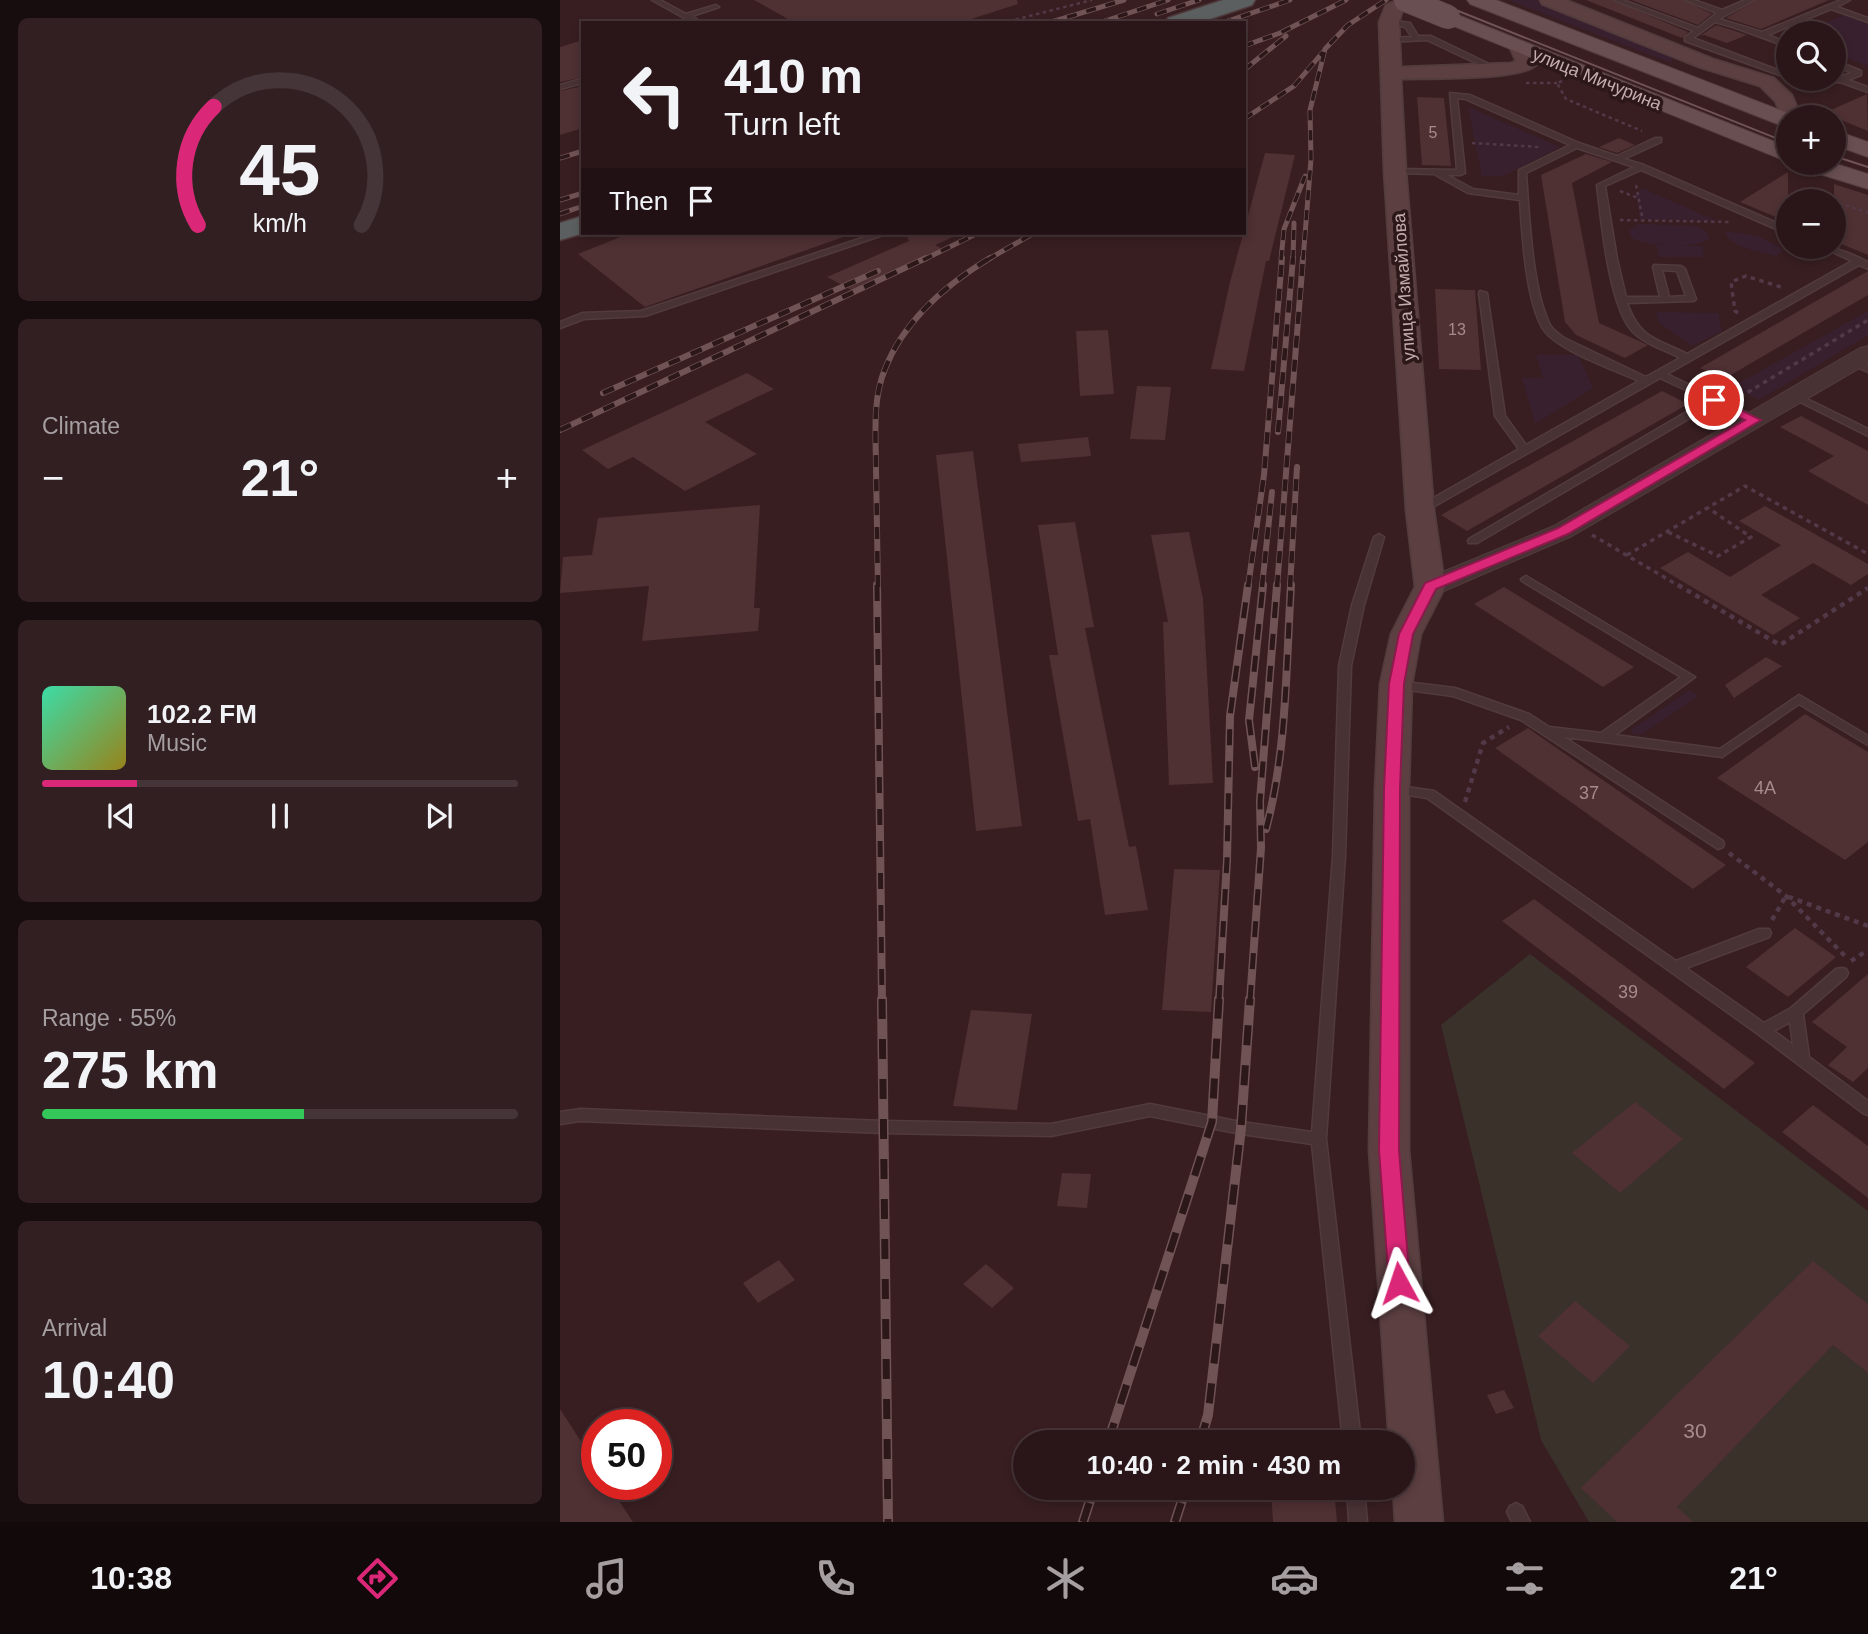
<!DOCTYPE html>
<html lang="en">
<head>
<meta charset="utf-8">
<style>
  body { margin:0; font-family:Arial,sans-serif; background:#321f22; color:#f1f3f6; height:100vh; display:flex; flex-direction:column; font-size:26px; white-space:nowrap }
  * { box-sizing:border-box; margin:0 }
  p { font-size:23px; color:#a59fa2 }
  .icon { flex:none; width:38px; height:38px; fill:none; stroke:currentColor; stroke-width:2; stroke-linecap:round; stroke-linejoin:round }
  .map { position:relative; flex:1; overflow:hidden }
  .details { display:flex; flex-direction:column; gap:18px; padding:18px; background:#170c0e; width:560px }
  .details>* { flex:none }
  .guide { position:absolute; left:21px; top:21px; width:665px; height:214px; border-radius:0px; box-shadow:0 4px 10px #0003,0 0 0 2px #463538; background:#2a1619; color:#f1f3f6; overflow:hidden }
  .controls { position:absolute; left:1216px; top:21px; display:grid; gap:14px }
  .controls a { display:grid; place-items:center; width:70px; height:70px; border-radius:50%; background:#2a1619; box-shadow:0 4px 10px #0003,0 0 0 2px #463538; font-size:35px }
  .speed { position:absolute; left:21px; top:1409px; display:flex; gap:14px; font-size:35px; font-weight:700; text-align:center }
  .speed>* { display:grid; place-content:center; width:91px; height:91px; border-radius:50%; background:#2a1619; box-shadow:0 4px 10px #0003,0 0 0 2px #463538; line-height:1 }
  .speed .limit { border:10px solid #d22; background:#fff; color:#111 }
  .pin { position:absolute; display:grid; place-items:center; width:60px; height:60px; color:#fff; margin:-30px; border:4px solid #fff; border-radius:50%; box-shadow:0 2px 7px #0007 }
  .me { position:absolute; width:77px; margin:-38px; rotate:355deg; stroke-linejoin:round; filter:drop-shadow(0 0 5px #0008) }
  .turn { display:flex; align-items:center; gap:24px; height:147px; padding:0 28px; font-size:32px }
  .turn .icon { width:91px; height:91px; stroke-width:2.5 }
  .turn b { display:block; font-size:49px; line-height:60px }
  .then { display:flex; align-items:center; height:66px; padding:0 28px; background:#0003; gap:14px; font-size:26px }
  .big { font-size:52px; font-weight:700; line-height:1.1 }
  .details .widget { flex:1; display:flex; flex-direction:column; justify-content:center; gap:10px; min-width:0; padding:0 24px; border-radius:10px; background:#321f22 }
  .details .dial { align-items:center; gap:0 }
  .dial svg { height:182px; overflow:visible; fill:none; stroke:#463538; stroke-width:7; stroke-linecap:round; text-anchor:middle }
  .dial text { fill:#f1f3f6; stroke:none }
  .song { display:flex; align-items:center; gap:21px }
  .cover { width:84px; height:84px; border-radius:10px; background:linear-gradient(135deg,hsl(160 70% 55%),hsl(50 70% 35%)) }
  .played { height:7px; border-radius:4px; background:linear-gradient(90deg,#db2777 20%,#463538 20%) }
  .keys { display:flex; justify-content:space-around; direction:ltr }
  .heat { display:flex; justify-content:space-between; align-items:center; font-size:38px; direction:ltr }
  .charge { height:10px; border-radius:5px; background:linear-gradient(90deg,#34c759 55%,#463538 0) }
  .trip { position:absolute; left:453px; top:1430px; width:402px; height:70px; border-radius:35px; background:#2a1619; box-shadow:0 4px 10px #0003,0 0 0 2px #463538; font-weight:700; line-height:70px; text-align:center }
  .menu { display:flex; height:112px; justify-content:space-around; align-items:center; background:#11090a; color:#a59fa2 }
  .menu .icon { width:49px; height:49px }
  .menu .on { color:#db2777 }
  .menu b { font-size:32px; color:#f1f3f6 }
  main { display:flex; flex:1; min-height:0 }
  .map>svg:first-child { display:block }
  .medical { fill:#39312a }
  .green { fill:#39202e }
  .building { fill:#4f3033 }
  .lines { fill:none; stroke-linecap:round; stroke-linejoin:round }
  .service-casing { stroke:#523b3d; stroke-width:3 }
  .tertiary-casing { stroke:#523b3d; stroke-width:2 }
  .secondary-casing { stroke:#523b3d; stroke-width:3 }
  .primary-casing { stroke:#523b3d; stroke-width:2 }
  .trunk-casing { stroke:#4f393b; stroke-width:3 }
  .path-far2 { stroke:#513947; stroke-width:2.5; stroke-dasharray:3.5 3.5; stroke-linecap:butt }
  .path-far1 { stroke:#513947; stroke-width:3.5; stroke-dasharray:4.5 4.5; stroke-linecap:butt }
  .path { stroke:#513947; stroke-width:4.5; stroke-dasharray:5 5; stroke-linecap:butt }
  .service { fill:#483234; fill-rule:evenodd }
  .tertiary { fill:#483234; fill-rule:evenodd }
  .secondary { fill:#5b3f41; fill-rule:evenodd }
  .primary { fill:#694f52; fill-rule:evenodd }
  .trunk { fill:#5c5f60; fill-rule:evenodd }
  .tram { stroke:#705355; stroke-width:2 }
  .rail-far3-casing { stroke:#705355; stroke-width:5 }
  .rail-far2-casing { stroke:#705355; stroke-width:6 }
  .rail-far1-casing { stroke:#705355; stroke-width:8 }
  .rail-casing { stroke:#705355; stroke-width:10 }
  .rail-far3 { stroke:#2c1719; stroke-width:3.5; stroke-dasharray:10; stroke-linecap:butt }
  .rail-far2 { stroke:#2c1719; stroke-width:4.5; stroke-dasharray:12; stroke-linecap:butt }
  .rail-far1 { stroke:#2c1719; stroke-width:5; stroke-dasharray:16; stroke-linecap:butt }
  .rail { stroke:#2c1719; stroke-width:7; stroke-dasharray:20; stroke-linecap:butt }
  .primary-bridge-casing { stroke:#523b3d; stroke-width:25; stroke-linecap:butt }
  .primary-bridge { stroke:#694f52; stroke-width:24 }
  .route { fill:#db2777; stroke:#8e194d; stroke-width:2 }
  .labels { text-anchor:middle; stroke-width:7; stroke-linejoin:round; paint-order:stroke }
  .far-number-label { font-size:16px; fill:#a68b8c }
  .far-street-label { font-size:18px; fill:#c5acad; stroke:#2c1719 }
  .number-label { font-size:18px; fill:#a68b8c }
  .near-number-label { font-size:21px; fill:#a68b8c }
</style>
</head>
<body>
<main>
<section class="details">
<div class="widget dial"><svg viewBox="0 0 100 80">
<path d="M14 69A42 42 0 1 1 86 69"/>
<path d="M14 69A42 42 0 0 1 21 17" stroke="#db2777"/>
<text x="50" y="56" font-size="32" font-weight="700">45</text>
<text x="50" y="72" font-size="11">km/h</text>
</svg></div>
<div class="widget"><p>Climate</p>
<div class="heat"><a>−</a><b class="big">21°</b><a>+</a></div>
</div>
<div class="widget">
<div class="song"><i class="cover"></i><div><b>102.2 FM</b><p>Music</p></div></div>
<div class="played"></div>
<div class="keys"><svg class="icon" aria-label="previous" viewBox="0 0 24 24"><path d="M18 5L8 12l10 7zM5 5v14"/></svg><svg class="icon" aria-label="pause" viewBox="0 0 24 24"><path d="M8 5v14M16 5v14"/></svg><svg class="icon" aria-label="next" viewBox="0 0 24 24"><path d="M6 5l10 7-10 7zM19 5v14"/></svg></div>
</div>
<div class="widget"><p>Range · 55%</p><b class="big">275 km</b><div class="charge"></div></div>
<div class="widget"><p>Arrival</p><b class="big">10:40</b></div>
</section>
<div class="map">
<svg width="1308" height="1522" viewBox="0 0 1308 1522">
  <rect width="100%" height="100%" fill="#381e21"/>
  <path class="medical" d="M970 954 1308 1211V1522H1029L981 1440 881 1025Z"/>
  <path class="green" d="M948 0H976L1112 56 1111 63Z
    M1284 15 1308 24V66L1274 54V33H1241Z
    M908 107 1000 147 943 176H922Z
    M1082 188 1157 221 1080 219 1076 195Z
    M1078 224 1135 226 1146 231 1149 239C1138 249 1084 246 1072 238L1069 231Z
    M1165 231 1198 236 1220 247 1222 251 1216 256C1200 251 1169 248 1165 231Z
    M1096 245 1142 246 1144 257H1099Z
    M1308 311V335L1199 400 1172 387Z
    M1096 312 1158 313 1162 331 1132 346 1098 322Z
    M976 355H1018L1033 388 975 424 962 378H983Z
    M1129 690 1138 696 1081 735 1072 734 1071 730Z"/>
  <path class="building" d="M194 0H457L458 4 399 23H235Z
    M1026 0H1052L1128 32 1122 38Z
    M1071 0H1123L1152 14 1138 25Z
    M1196 0H1269L1201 29 1166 18Z
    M1156 25 1172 30 1187 35 1167 43 1144 35 1140 36Z
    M23 40V77L0 82V47Z
    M23 86V128L0 135V91Z
    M1307 94 1308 131 1264 113Z
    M857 97 884 98 891 166 862 165Z
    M1059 138 1075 145 1057 153 1039 147Z
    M705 153 735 155 709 261H706L684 371 651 369 670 282Z
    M1026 154 1052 162 1012 183 1039 323 1088 345 1065 358 1016 335 1005 322 981 175Z
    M1228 172V222L1180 202Z
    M1274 184 1308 195V255L1274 241Z
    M70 233H289V235L85 307 18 254Z
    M345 233H402L375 245 386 251 295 292 267 277 349 241Z
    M1308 271V295L1164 379 1140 368Z
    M875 289 915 290 921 370 879 369Z
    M548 330 554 394 520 396 516 331Z
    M187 373 214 389 145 422 197 454 125 491 73 457 48 469 22 450Z
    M577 386 611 387 605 440 570 439Z
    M1102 391 1128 404 907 531 881 515Z
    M1241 416 1308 451V505L1248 471 1274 456 1220 427Z
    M528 437 531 456 461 462 458 444Z
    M413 451 462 826 416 831 376 455Z
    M200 505 194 608H200L198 631 82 641 89 586 0 593 3 557 32 555 38 518Z
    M1205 506 1308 564V574L1291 585 1253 563 1201 595 1240 618 1213 635 1100 568 1128 552 1170 577 1221 545 1179 521Z
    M515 522 534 627 525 628 569 847 576 846 588 910 545 915 530 819 518 821 489 655H498L478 525Z
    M629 532 643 599 653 783 609 785 603 622H608L591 535Z
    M944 587 1074 667 1043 687 914 604Z
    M1206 657 1222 666 1174 698 1165 685Z
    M1245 714 1308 752V842L1285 860 1157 778Z
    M968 728 985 740 1166 865 1133 889 935 748Z
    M614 869 660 870 651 1012 602 1010Z
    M974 899 1195 1063 1164 1089 942 921Z
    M1235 928 1276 957 1228 997 1186 967Z
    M1308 974V1068L1293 1082 1268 1065 1287 1047 1252 1022Z
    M411 1010 472 1014 457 1110 393 1106Z
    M1075 1102 1123 1139 1060 1193 1012 1153Z
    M1253 1105 1308 1146V1198L1222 1132Z
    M502 1173 531 1174 527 1208 497 1206Z
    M219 1260 235 1280 198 1303 183 1283Z
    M1253 1261 1308 1304V1373L1273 1345 1117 1507 1133 1522H1057L1021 1488Z
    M426 1264 454 1288 432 1308 403 1284Z
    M1015 1301 1070 1346 1033 1383 978 1336Z
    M944 1390 954 1408 936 1414 927 1395Z
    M0 1409 37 1466V1484H48L73 1522H0Z
    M711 1488H774L777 1522H713Z"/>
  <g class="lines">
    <g class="service-casing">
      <path id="service" d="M92 0H100L126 14 156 5 159 7 132 16 142 23H133Z
        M1054 0H1063L1138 28 1157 13 1125 0H1134L1162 10 1185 0H1194L1159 19 1202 32 1281 0H1290L1277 7 1308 18V22L1271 9 1208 35 1228 43V47L1173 27 1155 22 1133 38 1228 74V78L1125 41V37L1134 31Z
        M829 20 850 23 858 36H871L927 63 920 65 867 40 827 42 826 40 830 38 852 37 845 27 827 23 825 22Z
        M1274 60 1301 71V75L1288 80 1308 87V92L1280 82 1253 85 1233 79 1268 80 1292 73 1274 65Z
        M21 79 23 83 0 89V85Z
        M890 93 910 95 1019 143 1057 156 1095 138H1101V142L1064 159 1084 165 1228 228V233H1225L1081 170 1045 186 1057 259 1066 297H1100L1093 267 1094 265 1121 266 1125 269 1136 299 1134 301 1067 303C1080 339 1095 338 1127 354L1292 261 1261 247C1277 247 1294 255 1308 262V269L1299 265 1107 374 1198 418V422H1192L1154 404 917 543H909L908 541 909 539 1147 400 1100 378 864 512H856L855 510 856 508 959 449 935 416 919 293 920 291 927 293 945 416 966 445 1079 381C1054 370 1008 354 988 335 966 314 962 231 960 200L908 193 874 174 835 173 831 171 835 169 897 170ZM897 98 905 99 1010 145 959 170V195L913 189 887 175H901L905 173ZM1017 148 1074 167 1037 185C1041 219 1049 308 1073 332 1085 344 1105 350 1120 358L1086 377 1004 338C998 333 992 330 989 323 972 288 969 213 966 173ZM1102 270 1117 271 1126 296 1109 297Z
        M317 233H329L85 316 24 319 0 328V322L23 313 81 311Z
        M1293 359 1308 365V372L1290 364 1288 362Z
        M1235 393 1308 429V436L1232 398V394Z
        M819 534 824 537 804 605 791 666 785 856 766 1139 801 1442H783L752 1144 681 1134 590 1116 491 1136 324 1133 20 1121 0 1124V1112L20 1109 324 1121 491 1124 590 1104 681 1122 752 1132 773 856 779 666 792 605 814 537Z
        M966 576 1135 677 1055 735 1160 749 1239 695 1308 736V745L1239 704 1162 757 1004 737 1163 841 1164 844 1163 847 1158 849 961 720 893 696 833 688 831 685 837 681 895 688 969 714 989 727 1041 733 1121 677 962 581 961 579Z
        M833 785 874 791 1116 961 1199 929H1209L1211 933 1209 937 1126 968 1204 1023 1231 1008 1276 969 1281 968 1286 969 1288 973 1286 977 1243 1014 1249 1057 1308 1101V1115L1303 1113 1198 1034 867 798 829 792 827 789ZM1230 1022 1233 1045 1214 1031Z
        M787 1488H804L807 1522H789Z
        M956 1503 962 1506 970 1522H952L947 1512 950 1506Z"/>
    </g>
    <g class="tertiary-casing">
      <path id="tertiary" d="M1308 346V363L1012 536 879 593 870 595 861 593 857 587 861 581 994 526 1300 348Z"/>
    </g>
    <g class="secondary-casing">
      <path id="secondary" d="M837 0H862L842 12 839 22 841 67 951 63 956 61 950 48 960 42 967 44 977 64C964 81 866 78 841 79L846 171 874 510 885 587 861 634 852 684 849 789V1150L883 1522H835L833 1488H844V1442H829L809 1150 815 789 820 684 831 634 855 587 846 510 824 171 819 22 826 5Z
        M980 0H1006L1153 59 1214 78 1232 95 1241 117H1228V123L1224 121 1215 101 1200 86 1139 67 982 4Z"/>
    </g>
    <g class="primary-casing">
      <path id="primary" d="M907 0H936L1238 117H1228V127L1220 125 910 4Z
        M888 11 1228 147V162L881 21 877 17 881 13Z
        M1274 130 1308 142V157L1274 145Z
        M1237 163H1273L1308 174V189L1240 168Z"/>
    </g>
    <g class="trunk-casing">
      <path id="trunk" d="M663 0H695L692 5 638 23H605L608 18Z
        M23 216 24 233 0 240V223Z"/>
    </g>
    <path class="path-far2" d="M442 23 532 0
      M1002 81 997 83 1006 99 1082 131
      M966 83H997
      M912 143 980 147
      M1076 185 1083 221
      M1060 191 1078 198
      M1266 198 1308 213
      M1060 220 1171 222
      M1224 245 1257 259"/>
    <path class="path-far1" d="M1178 313 1175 311 1171 282 1186 276 1224 288
      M1180 397 1308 320
      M1108 532 1158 556 1191 537 1148 508
      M1032 535 1121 587
      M1067 555 1185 486 1308 554"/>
    <path class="path" d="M1118 585 1220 645 1308 588
      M905 802 923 743 949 727
      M1169 853 1226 896 1285 956
      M1212 920 1226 896 1308 926
      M1291 961 1308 950"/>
    <use href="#service" class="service"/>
    <use href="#tertiary" class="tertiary"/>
    <use href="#secondary" class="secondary"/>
    <use href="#primary" class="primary"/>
    <use href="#trunk" class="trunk"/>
    <path class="tram" d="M871 0 1228 143
      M1274 156 1308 167"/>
    <g class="rail-far3-casing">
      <path id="rail-far3" d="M597 14 639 0
        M488 23 564 0
        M539 23 608 0
        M662 23 730 0
        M684 46 720 33 786 0
        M684 70 726 36
        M684 119 734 86 763 52
        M0 158 23 151
        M0 200 23 193
        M0 214 23 206
        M363 260 418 233
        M427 260 474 233
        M721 260 724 229 745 176
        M733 260 734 223
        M743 260 751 159 750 110 765 49 788 25 826 0"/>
    </g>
    <g class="rail-far2-casing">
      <path id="rail-far2" d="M43 393 318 271
        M0 430 366 258
        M718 432 733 258
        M318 587C317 548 317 509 316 469 316 436 312 400 325 369 344 320 387 284 430 258
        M688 587 704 475 722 258
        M702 587 712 492
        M717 587 743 258
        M730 587 737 467"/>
    </g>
    <g class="rail-far1-casing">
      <path id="rail-far1" d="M317 585 322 1001
        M695 767 689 720 703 585
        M706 829C727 751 726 666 731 585
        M659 1001 667 860 670 716 688 585
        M690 1001 701 848 700 801 717 585"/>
    </g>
    <g class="rail-casing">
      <path id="rail" d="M322 999 328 1522
        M548 1442 652 1122 659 999
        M640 1442 648 1415 681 1128 690 999
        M523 1522 534 1488
        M615 1522 626 1488"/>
    </g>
    <use href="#rail-far3" class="rail-far3"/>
    <use href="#rail-far2" class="rail-far2"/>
    <use href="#rail-far1" class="rail-far1"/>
    <use href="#rail" class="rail"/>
    <g class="primary-bridge-casing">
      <path id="primary-bridge" d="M846 0 888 17"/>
    </g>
    <use href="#primary-bridge" class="primary-bridge"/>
  </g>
  <path class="route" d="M1154 397 1201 420 1008 534 876 589 853 634 844 684 840 789 839 1150 850 1283 847 1289 839 1292 832 1289 829 1283 819 1150 824 789 829 684 839 634 865 583 998 528 1185 420 1150 403 1148 400Z"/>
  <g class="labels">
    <g class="far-number-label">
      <text x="873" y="138">5</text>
      <text x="897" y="335">13</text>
    </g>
    <g class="far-street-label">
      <text transform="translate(1037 79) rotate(22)" y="6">улица Мичурина</text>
      <text transform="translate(844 287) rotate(-94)" y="6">улица Измайлова</text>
    </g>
    <g class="number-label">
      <text x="1205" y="794">4А</text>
      <text x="1029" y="799">37</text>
      <text x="1068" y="998">39</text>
    </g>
    <g class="near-number-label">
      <text x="1135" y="1438">30</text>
    </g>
  </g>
</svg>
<div class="controls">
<a><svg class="icon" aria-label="search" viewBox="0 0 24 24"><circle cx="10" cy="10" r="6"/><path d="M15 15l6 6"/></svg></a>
<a>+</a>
<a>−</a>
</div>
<div class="speed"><div class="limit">50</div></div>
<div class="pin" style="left:1154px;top:400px;background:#d93025"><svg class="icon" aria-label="arrive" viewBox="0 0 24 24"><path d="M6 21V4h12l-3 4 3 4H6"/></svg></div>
<svg class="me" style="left:839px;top:1283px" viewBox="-20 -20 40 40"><path d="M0-17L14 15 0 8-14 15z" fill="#db2777" stroke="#fff" stroke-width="4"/></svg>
<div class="trip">10:40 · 2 min · 430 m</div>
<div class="guide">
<div class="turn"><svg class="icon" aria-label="left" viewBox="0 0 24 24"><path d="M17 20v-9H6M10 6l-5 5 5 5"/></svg><div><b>410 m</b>Turn left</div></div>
<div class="then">Then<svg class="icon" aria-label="arrive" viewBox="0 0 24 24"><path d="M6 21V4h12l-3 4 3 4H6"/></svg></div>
</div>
</div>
</main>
<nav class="menu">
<b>10:38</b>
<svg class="icon on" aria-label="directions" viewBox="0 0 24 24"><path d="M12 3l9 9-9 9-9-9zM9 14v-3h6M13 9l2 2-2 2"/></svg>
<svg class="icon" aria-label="music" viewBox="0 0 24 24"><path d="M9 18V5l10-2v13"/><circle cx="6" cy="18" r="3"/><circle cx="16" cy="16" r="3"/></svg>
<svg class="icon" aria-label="phone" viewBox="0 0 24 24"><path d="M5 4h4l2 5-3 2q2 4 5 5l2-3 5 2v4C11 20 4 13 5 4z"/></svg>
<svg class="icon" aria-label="climate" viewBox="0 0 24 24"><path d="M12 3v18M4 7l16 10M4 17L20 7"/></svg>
<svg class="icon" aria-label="car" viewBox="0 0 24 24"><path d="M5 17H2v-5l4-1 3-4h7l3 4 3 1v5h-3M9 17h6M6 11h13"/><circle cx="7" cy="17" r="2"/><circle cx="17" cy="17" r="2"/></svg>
<svg class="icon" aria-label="filters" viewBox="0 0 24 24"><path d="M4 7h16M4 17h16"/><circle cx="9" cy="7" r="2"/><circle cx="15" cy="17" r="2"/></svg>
<b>21°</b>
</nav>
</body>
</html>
